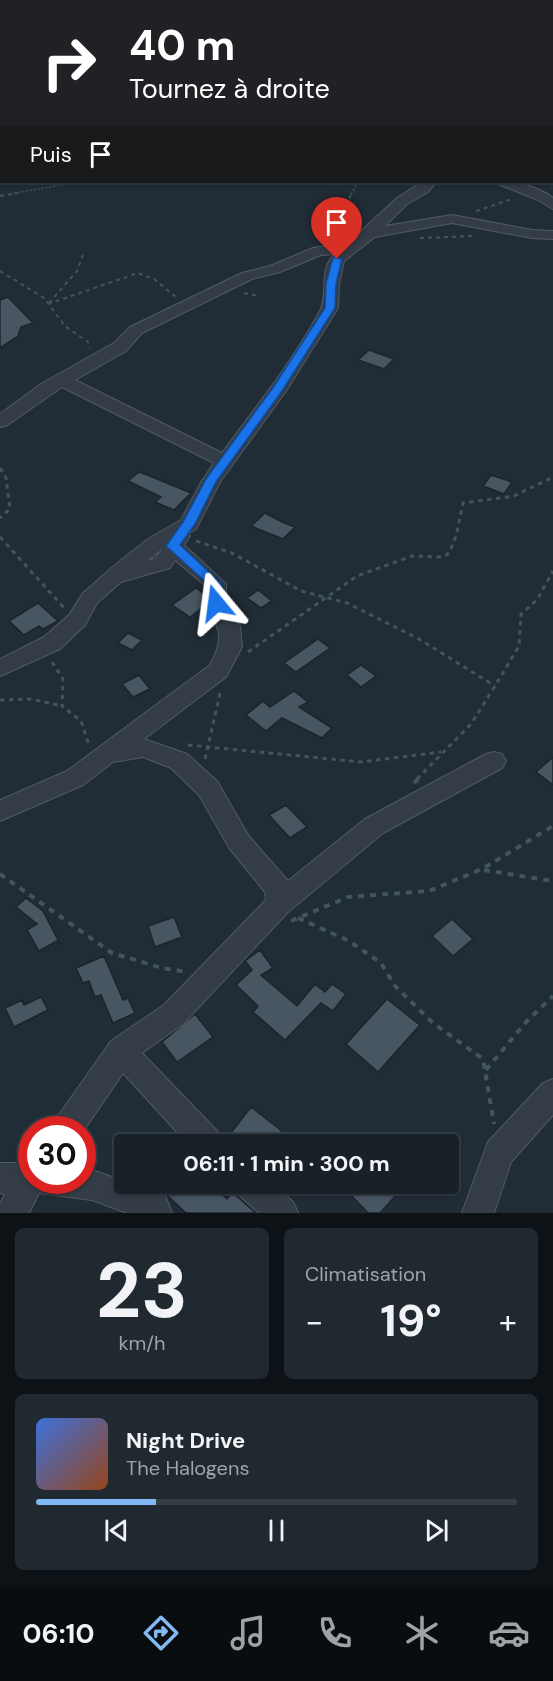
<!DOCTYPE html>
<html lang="fr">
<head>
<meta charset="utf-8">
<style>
  body { margin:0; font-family:"DM Sans",sans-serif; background:#212930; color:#f1f3f6; height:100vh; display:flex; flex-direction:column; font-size:22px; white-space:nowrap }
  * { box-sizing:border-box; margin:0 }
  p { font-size:20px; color:#9fa3a8 }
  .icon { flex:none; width:33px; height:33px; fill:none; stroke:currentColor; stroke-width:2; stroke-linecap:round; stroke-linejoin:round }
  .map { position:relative; height:1213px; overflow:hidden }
  .panel { display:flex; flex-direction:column; gap:15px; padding:15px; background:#0d1216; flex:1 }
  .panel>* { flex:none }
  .top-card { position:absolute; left:0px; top:0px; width:554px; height:183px; box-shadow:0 2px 4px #0004,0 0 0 2px #363e45; background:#202124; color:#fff; overflow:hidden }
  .speed { position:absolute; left:18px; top:1116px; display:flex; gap:12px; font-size:30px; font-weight:700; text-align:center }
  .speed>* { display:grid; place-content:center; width:78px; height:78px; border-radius:50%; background:#182128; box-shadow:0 2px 4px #0004,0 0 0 2px #363e45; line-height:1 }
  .speed .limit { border:9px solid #d22; background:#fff; color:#111 }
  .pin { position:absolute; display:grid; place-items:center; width:51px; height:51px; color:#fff; margin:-62px -26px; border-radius:50% 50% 50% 0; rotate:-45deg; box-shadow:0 0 6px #0007 }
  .pin .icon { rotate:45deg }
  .me { position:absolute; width:66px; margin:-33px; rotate:344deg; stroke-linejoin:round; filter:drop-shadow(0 0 4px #0008) }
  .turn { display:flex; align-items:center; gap:21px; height:126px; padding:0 30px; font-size:27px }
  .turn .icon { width:78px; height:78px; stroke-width:2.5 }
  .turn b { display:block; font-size:42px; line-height:51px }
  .then { display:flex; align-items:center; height:57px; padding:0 30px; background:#0003; gap:12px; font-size:22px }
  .big { font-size:45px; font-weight:700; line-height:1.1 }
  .panel .widget { flex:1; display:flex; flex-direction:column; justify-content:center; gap:9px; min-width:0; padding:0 21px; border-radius:9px; background:#212930 }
  .panel .dial { align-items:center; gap:0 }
  .dial b { font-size:78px; line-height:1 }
  .song { display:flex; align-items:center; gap:18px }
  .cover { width:72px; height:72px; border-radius:9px; background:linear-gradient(135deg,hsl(220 70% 55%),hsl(20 70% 35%)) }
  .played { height:6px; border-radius:3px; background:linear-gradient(90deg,#82b9f5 25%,#363e45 25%) }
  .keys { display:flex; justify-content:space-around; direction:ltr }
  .heat { display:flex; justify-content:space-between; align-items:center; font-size:33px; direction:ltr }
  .panel .tiles { flex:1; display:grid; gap:15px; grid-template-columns:1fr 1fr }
  .widget:last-child { grid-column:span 2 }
  .trip { position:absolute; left:114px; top:1134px; width:345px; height:60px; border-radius:6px; background:#182128; box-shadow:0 2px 4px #0004,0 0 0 2px #363e45; font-weight:700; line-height:60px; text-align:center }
  .menu { display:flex; height:96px; justify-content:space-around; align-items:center; background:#0a0d10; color:#9fa3a8 }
  .menu .icon { width:42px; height:42px }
  .menu .selected { color:#82b9f5 }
  .menu b { font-size:27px; color:#f1f3f6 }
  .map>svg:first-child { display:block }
  .building { fill:#485662; stroke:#1b242e; stroke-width:1.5 }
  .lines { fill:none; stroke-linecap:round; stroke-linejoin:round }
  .minor-casing { stroke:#515b65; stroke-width:2 }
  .path-far3 { stroke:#425657; stroke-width:1.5; stroke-dasharray:2 2; stroke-linecap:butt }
  .path-far2 { stroke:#425657; stroke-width:2; stroke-dasharray:4 4; stroke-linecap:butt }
  .path-far1 { stroke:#425657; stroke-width:3; stroke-dasharray:4.5 4.5; stroke-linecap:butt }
  .path { stroke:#425657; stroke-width:4; stroke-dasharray:6 6; stroke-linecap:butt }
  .minor { fill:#343d47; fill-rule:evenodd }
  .route { fill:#1a73e8; stroke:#114b97; stroke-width:1.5 }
</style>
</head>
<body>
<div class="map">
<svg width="553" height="1213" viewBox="0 0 553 1213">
  <rect width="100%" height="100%" fill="#202c36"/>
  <path class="building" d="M8 297 33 323 21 327 18 336 0 348V300Z
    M369 350 394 359 384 369 358 360Z
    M139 472 145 474 191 493 174 510 155 502 161 497 128 481Z
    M491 475 512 482 504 494 483 486Z
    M265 513 282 522 295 527 283 539 251 526Z
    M196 588 204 594 206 605 190 617 172 605Z
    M258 590 272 601 261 608 247 598Z
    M38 603 58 621 43 629 39 626 24 635 9 621Z
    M128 633 142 640 132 650 118 643Z
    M318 639 330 648 296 672 284 663Z
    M361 665 376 676 361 687 347 675Z
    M139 675 150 689 133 697 122 684Z
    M294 691 308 702 299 707 332 728 322 738 282 718 266 731 246 715 263 701 270 707Z
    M553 757V785L536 772Z
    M286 805 307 827 290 838 269 815Z
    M26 898 43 911 60 944 57 941 39 951 27 930 37 924 16 907Z
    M174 917 182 937 155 947 148 926Z
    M452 919 473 939 453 956 432 936Z
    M260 950 273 968 261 975 297 1006 315 984 325 992 332 984 346 994 333 1011 321 1003 285 1040 253 1012 258 1006 236 985 252 970 245 961Z
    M104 956 123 1000 128 998 135 1013 113 1023 101 995 95 997 89 981 83 983 76 968Z
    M41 997 48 1010 14 1027 5 1008 22 1000 24 1005Z
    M387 999 420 1025 378 1072 346 1044Z
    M195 1014 213 1037 177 1062 162 1042Z
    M251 1107 282 1131 272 1144H243L230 1134Z
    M179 1184H210L227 1199 232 1192 256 1213H186L168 1196Z
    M352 1184H406L380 1213H368L346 1190Z"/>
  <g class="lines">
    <g class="minor-casing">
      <path id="minor" d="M422 182H436L428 192 407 204 385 226 452 215 532 230 553 231V239L532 238 452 223 375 237 344 261 339 284 338 308 286 391 220 482 196 529 188 533 190 536 184 545 226 584V603L240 626 242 647 226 677 144 739 187 754 217 781 248 835 288 881 365 819 486 754 494 752 502 754 506 761 502 768 383 833 288 912 184 1023 142 1053 219 1133 223 1144H188L123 1073 82 1133V1130H52L56 1119 111 1041 164 1005 266 900 265 892 230 849 199 795 171 768 143 757 113 762 83 785 0 821V800L67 771 210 665C233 624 205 624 206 586L175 560 170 568 121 582 97 603 85 625 60 649 0 676V659L44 637 69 615 83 593 114 566 148 539 181 520 202 481 214 463 62 387 6 426 0 427V414L41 384 114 343 130 327 242 273 270 266 313 248 348 243 397 198ZM335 254C318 268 329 294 320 311 293 361 256 407 222 453L75 380 126 351 142 333 252 279 280 272 321 255ZM162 549 156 558 147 561Z
        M493 182C512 180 538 186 553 198V209L538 200Z
        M553 1079V1115L511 1162 494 1213H462L488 1142 543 1083Z
        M32 1159V1180H82V1169L92 1170 165 1196 172 1213H127L92 1200 39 1193 29 1213H0V1204L5 1194 0 1193V1163H21Z
        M235 1184H273L293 1202 298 1213H259L239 1195Z"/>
    </g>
    <path class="path-far3" d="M6 2 8 0
      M10 194 78 182
      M351 194 358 182"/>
    <path class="path-far2" d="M0 196 18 193
      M476 211 512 199
      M342 236 340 215 352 193
      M420 238 473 236
      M0 271 44 298 65 326 88 342 90 348
      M244 293 259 296
      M49 303 77 271 83 255
      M48 304 138 273 154 279 176 297"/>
    <path class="path-far1" d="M0 468 6 478 10 509 0 518
      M0 537 65 609
      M196 541 232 553 301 591 347 603 419 639 495 686
      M248 652 357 576 412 556 443 557 449 553 456 536 463 503 514 496 553 477
      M52 662 63 679 62 706 81 721 89 745
      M0 700 31 699 62 706
      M188 745 361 762 441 752
      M205 759 221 689
      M417 779 471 724 495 686 519 646 521 614 537 600 553 571"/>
    <path class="path" d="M414 783 419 778
      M484 870 553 881
      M0 874 112 953 162 968 187 972
      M298 918 349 941 381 963 395 986 433 1023 483 1059 494 1124
      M291 921 348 897 429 891 482 869 553 826
      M486 1070 526 1022 553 996"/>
    <use href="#minor" class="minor"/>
  </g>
  <path class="route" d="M333 257 342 259 336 284 335 308 282 391 216 482 195 524 180 545 222 584 220 607H211L209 585 166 546 183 522 206 479 272 389 325 308 326 284Z"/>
</svg>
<div class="speed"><div class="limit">30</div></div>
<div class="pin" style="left:337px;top:259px;background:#d93025"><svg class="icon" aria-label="arrive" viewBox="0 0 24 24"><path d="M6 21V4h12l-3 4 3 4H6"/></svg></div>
<svg class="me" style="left:216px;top:603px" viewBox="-20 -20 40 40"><path d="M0-17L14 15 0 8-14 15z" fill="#1a73e8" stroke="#fff" stroke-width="4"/></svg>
<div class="trip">06:11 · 1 min · 300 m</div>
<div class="top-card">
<div class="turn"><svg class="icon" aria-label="right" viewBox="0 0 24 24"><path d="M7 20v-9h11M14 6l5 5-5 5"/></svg><div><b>40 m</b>Tournez à droite</div></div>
<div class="then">Puis<svg class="icon" aria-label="arrive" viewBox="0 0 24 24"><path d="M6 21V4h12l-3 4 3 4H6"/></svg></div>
</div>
</div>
<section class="panel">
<div class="tiles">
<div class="widget dial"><b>23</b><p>km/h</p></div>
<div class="widget"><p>Climatisation</p>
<div class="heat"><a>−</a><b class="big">19°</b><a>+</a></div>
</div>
<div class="widget">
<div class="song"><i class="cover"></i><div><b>Night Drive</b><p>The Halogens</p></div></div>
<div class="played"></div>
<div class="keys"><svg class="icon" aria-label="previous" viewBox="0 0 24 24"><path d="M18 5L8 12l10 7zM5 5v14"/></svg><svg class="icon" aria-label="pause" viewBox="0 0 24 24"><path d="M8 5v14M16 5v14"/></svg><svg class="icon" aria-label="next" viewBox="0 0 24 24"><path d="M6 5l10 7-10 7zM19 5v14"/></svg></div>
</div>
</div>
</section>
<nav class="menu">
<b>06:10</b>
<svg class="icon selected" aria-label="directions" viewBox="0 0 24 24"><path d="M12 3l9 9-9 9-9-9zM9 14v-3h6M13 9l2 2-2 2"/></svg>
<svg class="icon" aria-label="music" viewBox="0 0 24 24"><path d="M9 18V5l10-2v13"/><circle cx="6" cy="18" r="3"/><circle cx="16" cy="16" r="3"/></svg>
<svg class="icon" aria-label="phone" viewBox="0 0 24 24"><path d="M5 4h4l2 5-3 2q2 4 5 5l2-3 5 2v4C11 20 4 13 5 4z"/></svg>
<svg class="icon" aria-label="climate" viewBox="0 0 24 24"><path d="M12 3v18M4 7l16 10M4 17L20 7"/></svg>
<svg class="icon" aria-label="car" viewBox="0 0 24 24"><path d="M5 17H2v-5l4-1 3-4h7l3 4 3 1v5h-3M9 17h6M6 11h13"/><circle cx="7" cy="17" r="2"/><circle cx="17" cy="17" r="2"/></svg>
</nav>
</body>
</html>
